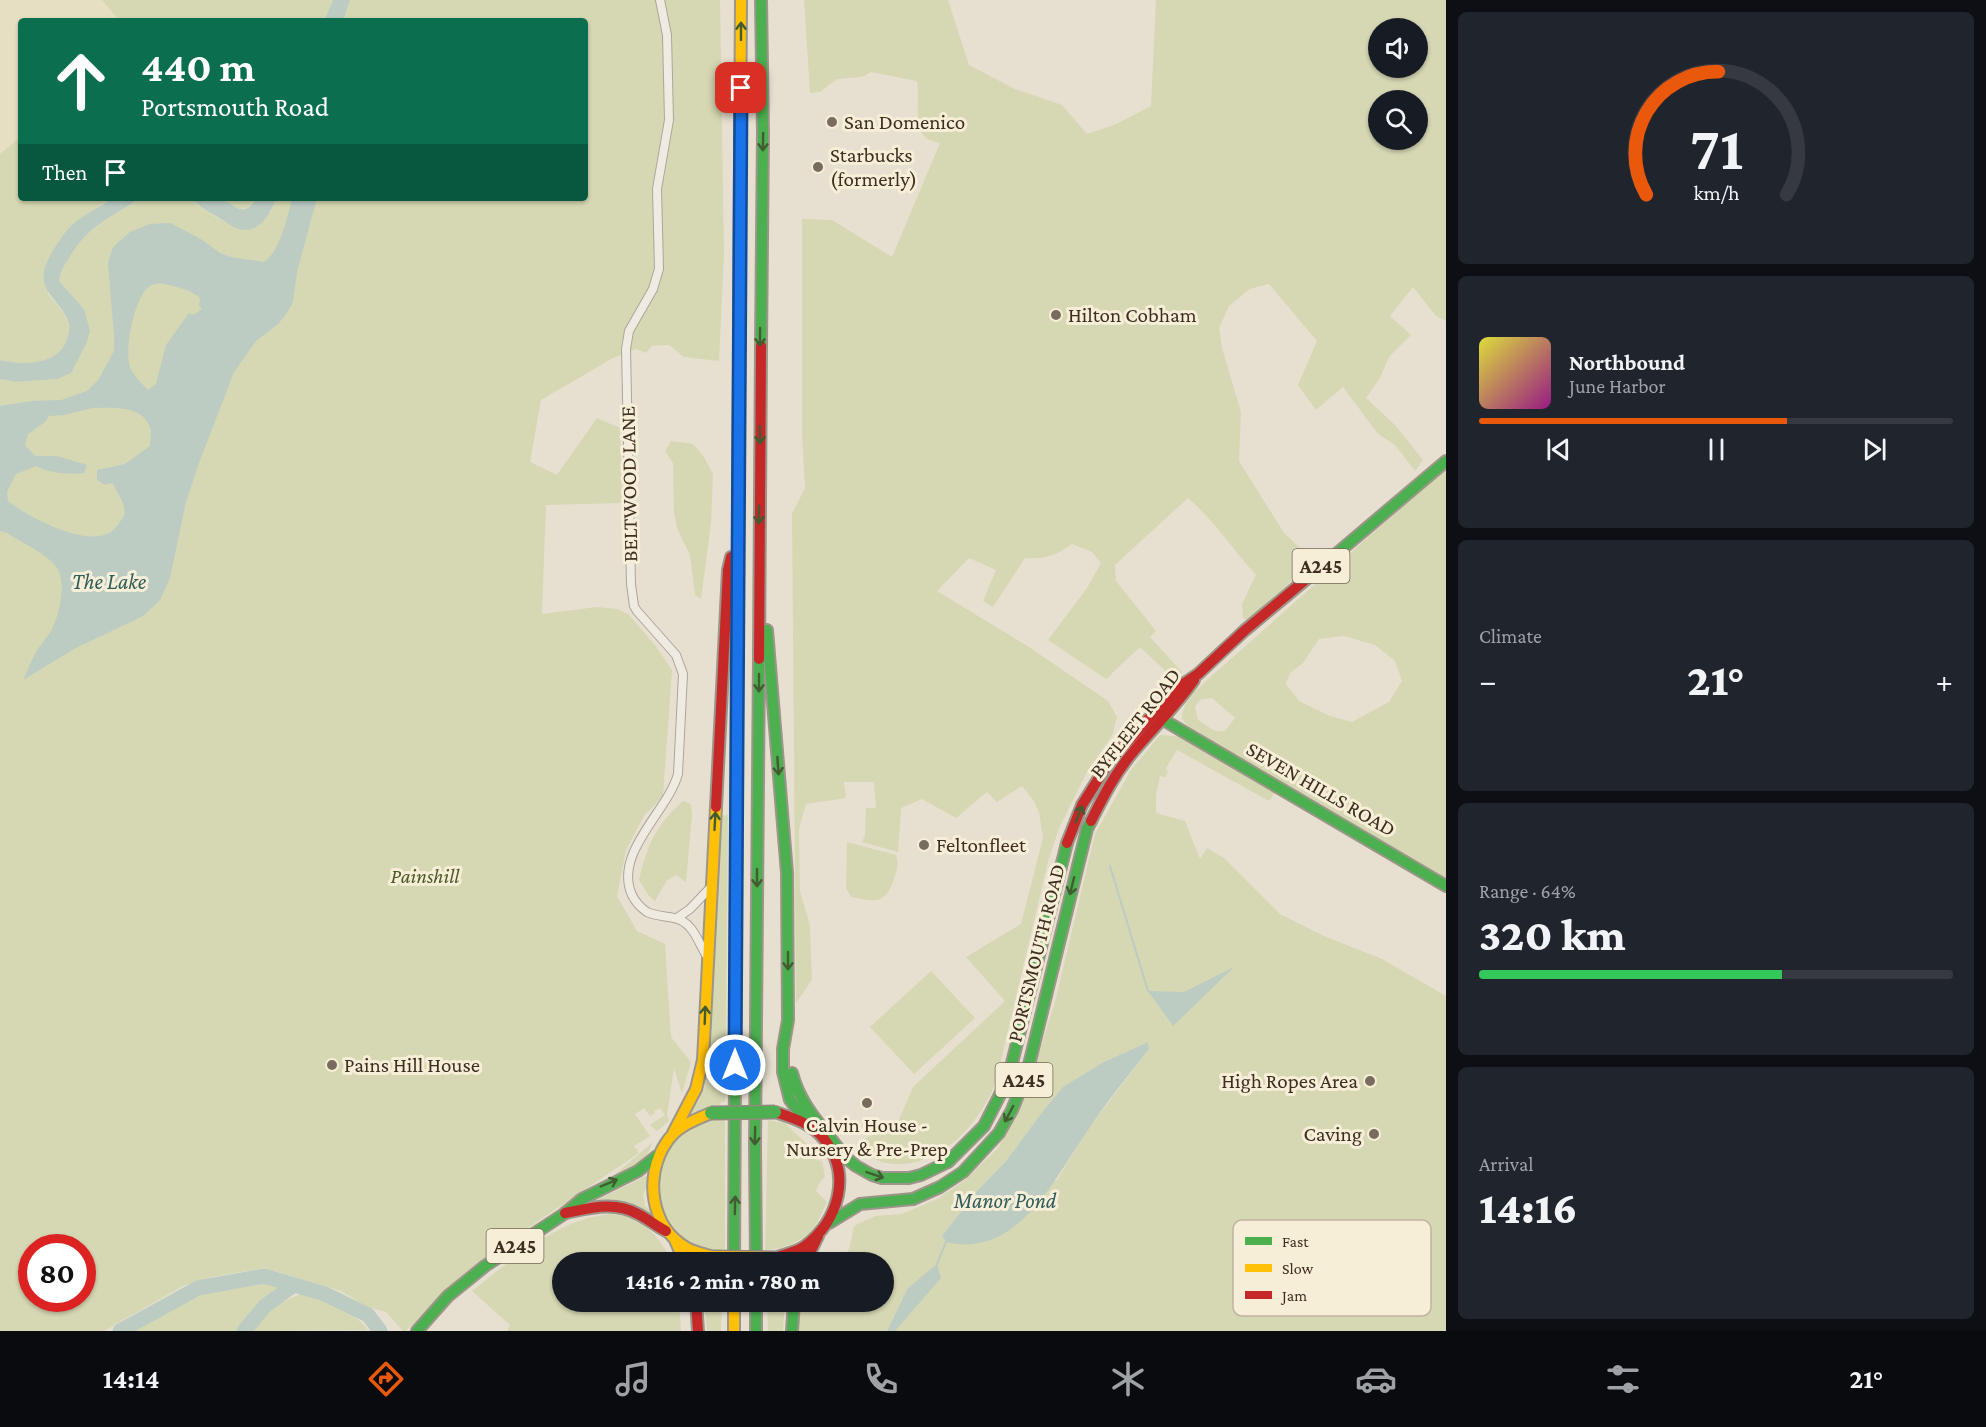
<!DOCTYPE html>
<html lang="en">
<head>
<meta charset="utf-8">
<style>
  body { margin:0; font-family:"Crimson Pro",serif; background:#20242c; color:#f1f3f6; height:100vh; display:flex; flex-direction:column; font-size:22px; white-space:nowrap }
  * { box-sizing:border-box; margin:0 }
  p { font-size:20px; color:#9ea1a6 }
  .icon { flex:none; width:33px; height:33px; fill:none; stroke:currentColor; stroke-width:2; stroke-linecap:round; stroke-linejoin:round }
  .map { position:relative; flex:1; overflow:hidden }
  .side { display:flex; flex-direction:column; gap:12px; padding:12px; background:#0d0f14; width:540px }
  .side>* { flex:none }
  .guide { position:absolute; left:18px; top:18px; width:570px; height:183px; border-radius:6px; box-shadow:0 2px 4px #0004; background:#0b6e4f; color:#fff; overflow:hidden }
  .tools { position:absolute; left:1368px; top:18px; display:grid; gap:12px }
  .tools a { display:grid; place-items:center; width:60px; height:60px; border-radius:50%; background:#171b24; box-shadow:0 2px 4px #0004; font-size:30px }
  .speed { position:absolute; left:18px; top:1234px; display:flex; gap:12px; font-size:30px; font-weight:700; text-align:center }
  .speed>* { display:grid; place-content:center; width:78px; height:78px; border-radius:50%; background:#171b24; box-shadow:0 2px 4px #0004; line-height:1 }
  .speed .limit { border:9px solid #d22; background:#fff; color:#111 }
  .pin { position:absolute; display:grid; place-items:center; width:51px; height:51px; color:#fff; margin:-26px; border-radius:12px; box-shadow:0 3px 9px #0006 }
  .me { position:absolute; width:66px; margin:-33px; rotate:0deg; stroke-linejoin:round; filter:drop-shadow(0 0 4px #0008) }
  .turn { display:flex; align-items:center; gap:21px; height:126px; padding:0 24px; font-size:27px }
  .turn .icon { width:78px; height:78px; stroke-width:2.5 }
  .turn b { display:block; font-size:42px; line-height:51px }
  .then { display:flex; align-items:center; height:57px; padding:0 24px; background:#0003; gap:12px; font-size:22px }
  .big { font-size:45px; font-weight:800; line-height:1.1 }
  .side .tile { flex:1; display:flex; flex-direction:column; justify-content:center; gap:9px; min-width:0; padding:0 21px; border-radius:9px; background:#20242c }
  .side .dial { align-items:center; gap:0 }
  .dial svg { height:156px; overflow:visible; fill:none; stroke:#363941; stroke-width:7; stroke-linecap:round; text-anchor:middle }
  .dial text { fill:#f1f3f6; stroke:none }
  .song { display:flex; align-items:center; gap:18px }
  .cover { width:72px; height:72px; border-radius:9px; background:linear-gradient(135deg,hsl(60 70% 55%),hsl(310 70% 35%)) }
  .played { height:6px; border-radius:3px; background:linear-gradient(90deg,#ea580c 65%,#363941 65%) }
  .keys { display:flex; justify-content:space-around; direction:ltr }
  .heat { display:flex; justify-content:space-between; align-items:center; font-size:33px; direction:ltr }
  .charge { height:9px; border-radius:4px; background:linear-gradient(90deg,#34c759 64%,#363941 0) }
  .trip { position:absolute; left:552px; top:1252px; width:342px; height:60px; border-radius:30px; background:#171b24; box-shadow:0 2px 4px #0004; font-weight:800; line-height:60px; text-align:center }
  .menu { display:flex; height:96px; justify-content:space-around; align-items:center; background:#090b0e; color:#9ea1a6 }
  .menu .icon { width:42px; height:42px }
  .menu .active { color:#ea580c }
  .menu b { font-size:27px; color:#f1f3f6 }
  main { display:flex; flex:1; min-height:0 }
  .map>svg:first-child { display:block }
  .farmland { fill:#e6dfc2 }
  .green { fill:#d6d7b3; fill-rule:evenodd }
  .water { fill:#bcccc2; fill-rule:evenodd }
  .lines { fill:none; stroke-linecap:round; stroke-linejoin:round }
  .stream { stroke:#bcccc2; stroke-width:2 }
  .river { stroke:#bcccc2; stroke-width:15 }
  .street-casing { stroke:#ada599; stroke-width:10 }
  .fast-casing { stroke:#9c958a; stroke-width:14 }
  .slow-casing { stroke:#9c958a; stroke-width:14 }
  .jam-casing { stroke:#9c958a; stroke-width:14 }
  .street { stroke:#efebe3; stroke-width:8 }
  .fast { stroke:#4caf50; stroke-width:10 }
  .slow { stroke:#ffc107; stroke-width:10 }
  .jam { stroke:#c62828; stroke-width:10 }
  .fast-bridge-casing { stroke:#928b80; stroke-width:15; stroke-linecap:butt }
  .slow-bridge-casing { stroke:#928b80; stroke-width:15; stroke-linecap:butt }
  .fast-bridge { stroke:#4caf50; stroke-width:12 }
  .slow-bridge { stroke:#ffc107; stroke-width:12 }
  .oneway { stroke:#425b31 }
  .route-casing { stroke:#114b97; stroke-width:15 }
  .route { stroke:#1a73e8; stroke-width:10 }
  .poi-dot { fill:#786c5e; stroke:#f7eed8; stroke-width:2 }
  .labels { text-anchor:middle; stroke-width:6; stroke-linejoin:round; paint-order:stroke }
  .shield { fill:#f7eed8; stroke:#756857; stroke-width:1.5 }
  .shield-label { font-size:20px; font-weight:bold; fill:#3d2e20 }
  .poi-label { font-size:21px; fill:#3d2e20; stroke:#f7eed8; text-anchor:start }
  .street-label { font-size:21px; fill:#3d2e20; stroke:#f7eed8 }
  .park-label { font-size:21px; font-style:italic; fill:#4d5a26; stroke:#f7eed8 }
  .water-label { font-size:22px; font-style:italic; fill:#2f5d5a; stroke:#f7eed8 }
  .key { fill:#f7eed8; stroke:#bfb4a1; stroke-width:1.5 }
  .key-label { font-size:16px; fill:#3d2e20 }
</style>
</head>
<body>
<main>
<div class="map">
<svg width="1446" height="1331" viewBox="0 0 1446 1331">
  <rect width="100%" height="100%" fill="#e7e0d1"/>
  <path class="farmland" d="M0 0H102L120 21H21V137L0 154Z"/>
  <path class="green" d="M102 0H333L324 21H120Z
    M350 0H720L724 255 719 361 684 357 669 345 652 346 646 353 636 349 613 358 541 400 530 462 557 475 597 418 620 428 622 503 546 505 542 614 597 607 618 609 629 615 655 645 672 670 663 796 644 816 626 850 617 896 637 931 665 944 671 1037 691 1062 682 1094 674 1068 667 1115 669 1121 657 1131 650 1125 665 1115 660 1108 654 1111 655 1113 650 1116 644 1108 635 1114 650 1136 634 1146 639 1153 522 1232 492 1255 431 1305 406 1331H403L386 1312 367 1307 341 1291 264 1268 212 1277 183 1286 104 1331H0V379L16 382 57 379 84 309 59 281C60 273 63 267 68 260 85 229 106 220 134 202L136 198H193C203 213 228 224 245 230L271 212 277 198H585V21H343ZM32 1248H82V1299H32Z
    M804 0H948L969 65 1015 89 1062 105 1087 134 1114 125 1151 106 1156 0H1446V321L1436 316 1413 287 1390 316 1411 335 1389 357 1380 378 1366 398 1395 425 1423 460 1415 471 1395 445 1378 434 1343 387 1316 410 1298 385 1317 341 1269 284 1250 289 1229 306 1219 328 1222 348 1241 412 1239 461 1284 533 1314 561 1248 620 1243 618 1242 604 1256 575C1233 550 1214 520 1188 498L1115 565 1116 581 1156 631 1150 637 1182 672 1175 680 1140 647 1106 679 1048 640 1087 588 1101 563 1092 552 1072 544C1054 556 1047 559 1025 558L993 607 983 601 996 570 969 558 937 591 1029 647 1108 701 1117 717 1112 736 1088 770 1059 828 1048 862 1001 1060C998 1070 996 1082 992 1091 976 1126 944 1160 904 1164 895 1165 880 1163 873 1158 867 1154 861 1148 856 1143L898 1122 913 1087 1005 1001 966 957 1021 924 1043 838 1039 812 1034 801 1022 786 997 802 987 792 956 818 922 799 901 808 898 852 862 842 865 835 866 808H876L874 782H844L846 798 806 804 799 829 800 891 810 926 812 980 796 1003 792 514 805 488 802 434V219L832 220 892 257 940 143C936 142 929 140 926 138 913 126 920 98 917 81L871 72 862 77 837 79 820 92 810 93ZM1378 28H1418V68H1378ZM1418 100V140H1378V100Z
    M21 137V198H112L73 224 48 294C55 303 67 314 69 326 70 333 68 338 65 344 53 366 22 365 0 360V154Z
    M218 198H257C245 217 233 207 218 198Z
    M671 441 693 444 704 457 713 474 711 523 701 599 695 595 690 555 677 528 674 513 673 463 665 451Z
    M1446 468V882L1229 756 1188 726 1182 719C1182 702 1195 692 1206 681ZM1344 636 1375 645 1395 661 1402 681 1389 702 1352 722 1330 716 1299 701 1286 684 1290 673 1303 663 1319 639ZM1212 698 1235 718 1225 731H1215L1198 720 1195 706 1200 700Z
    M1160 735 1185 737 1276 791 1269 801 1177 750 1166 768 1168 772 1165 777 1160 776 1156 795V813L1185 821 1200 859 1207 848 1224 858 1280 914 1324 936 1382 959 1446 996V1331H797L800 1302H884V1263H843L850 1246 854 1226 875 1216 902 1214 937 1199 964 1181 998 1148 1026 1096 1056 998 1095 834 1131 770ZM1148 1042 1149 1049 1086 1132 1057 1180 942 1236 977 1191 1006 1161 1037 1119 1104 1062Z
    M683 801 691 804 692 815 686 882 676 875 667 880 655 901 649 896 639 880C648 843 655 827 683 801Z
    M728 815 725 1102H721L720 1105 705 1108 688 1115 699 1100 707 1073 721 816Z
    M847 842 896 855C899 864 897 869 894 879 885 905 875 902 851 897L846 888Z
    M931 971 975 1018 914 1074 870 1027Z
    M709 1120H725V1249C715 1250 703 1250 693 1245 681 1239 664 1215 660 1201 656 1189 661 1159 668 1147 677 1132 694 1126 709 1120Z
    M768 1120 785 1123 810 1147 811 1158 822 1161 825 1177 820 1182 816 1191 827 1202C823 1210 819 1221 813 1228 801 1243 783 1249 765 1250Z
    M652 1143C647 1162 631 1168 614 1175Z
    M650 1174 648 1186 643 1194 645 1206 651 1211 654 1220 593 1202Z
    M611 1214C618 1215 628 1216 634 1219 651 1227 666 1247 672 1263H562V1302H679L681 1331H507L510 1325 472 1291C511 1260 559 1218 611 1214Z
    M263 1283 279 1288 251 1312 238 1331H130L206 1292Z
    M305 1292C328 1304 352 1309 368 1330L253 1331 268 1312 285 1301Z
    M704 1302H722L721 1331H707Z
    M767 1302H785L783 1331H768Z"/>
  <path class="water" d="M333 0H350L343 21H324Z
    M112 198H136L134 202C106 220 85 229 68 260 63 267 60 273 59 281L84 309 90 331 86 344 71 373 57 379 16 382 0 379V360C22 365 55 366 66 342 68 336 70 331 69 324 64 303 37 293 45 267 49 255 64 232 73 224 84 214 100 208 112 198Z
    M193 198C201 198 211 196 218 198 235 204 243 220 257 198H277C271 211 262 230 245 230 236 230 226 222 219 218 209 212 200 208 193 198Z
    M292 198H317L297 272 293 302 287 313 278 324 256 341 234 372 199 463 186 502 170 578 160 600 143 616 74 649 23 680C27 672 30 663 35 654 39 646 46 639 51 631 59 617 67 582 57 568 49 555 21 542 7 533L0 531V406L32 401 61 400 87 391 99 379 114 351V336L108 263 113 247 130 232 150 224 170 223 201 239 220 253 231 257 264 262C280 252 288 215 292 198ZM159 283C174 286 188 288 200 298L199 306 202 309 193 315 189 313 166 345 156 384 148 390C141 382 134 377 130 367 124 350 134 296 150 286 153 284 156 284 159 283ZM92 408C112 408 145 404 151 431 151 435 150 441 150 446L125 464 97 470V480L106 485 109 483 113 484 123 503 125 514C121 521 117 527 111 532 85 548 28 517 8 501L7 492 16 474 36 466C48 473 69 475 84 473L87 465 57 456H35L25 445 28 434 45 422 49 416 65 415Z
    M1234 967 1173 1026 1148 991 1184 992Z
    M1148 1042 1149 1049C1128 1076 1105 1104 1086 1133 1053 1181 1017 1259 946 1242L942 1236 977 1191 1006 1161 1037 1119 1063 1087 1104 1062Z
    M937 1264 941 1278 895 1331H888V1329L908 1288Z"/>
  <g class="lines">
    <path class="stream" d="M1110 866 1148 991
      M937 1264 946 1242"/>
    <path class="river" d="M120 1331 198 1288 264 1276 325 1294 368 1315 380 1331
      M244 1331 265 1306 294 1285"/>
    <g class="street-casing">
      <path id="street" d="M660 0 667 35 669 120 657 189 659 269 653 289 629 331 626 349 631 584 634 606 637 611 676 655 683 674 678 774C668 811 613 853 632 895 635 901 641 908 647 912 656 916 665 916 674 918 692 921 698 941 706 955
        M677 918 690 909 710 888"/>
    </g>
    <g class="fast-casing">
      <path id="fast" d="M761 0 763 133 761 346
        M1322 566 1446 461
        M767 630 787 873 788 1020 783 1049V1072L790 1100 811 1127
        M1155 715 1446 886
        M792 1073C800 1106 824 1128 843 1155
        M835 1149 856 1166 872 1175 882 1178H909L921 1175 948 1162 984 1126 1008 1079 1067 843
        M829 1223 860 1204 913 1199 940 1187 963 1172 999 1133 1012 1110 1027 1073 1087 829 1091 821
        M734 1263 736 881
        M756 1263 755 1145 759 659
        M756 1302V1331
        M417 1331 448 1296 485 1266 564 1214 582 1199 638 1171 657 1156
        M792 1331 794 1302"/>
    </g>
    <g class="slow-casing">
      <path id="slow" d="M740 152 741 0
        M736 881 739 370
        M711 1113C694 1120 676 1127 666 1143 644 1176 650 1227 687 1248 694 1252 705 1254 713 1257
        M673 1133 696 1089 703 1060 716 807
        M675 1240 685 1263
        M734 1302V1331"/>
    </g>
    <g class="jam-casing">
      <path id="jam" d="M739 370 740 152
        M759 659 761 346
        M716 807 728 570 731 557
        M1091 821C1103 797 1115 773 1133 752 1153 728 1176 706 1194 680
        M1067 843 1082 805 1109 762 1176 689 1198 674 1244 631 1322 566
        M775 1112C793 1118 811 1123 824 1139 852 1174 839 1220 805 1246 797 1252 785 1254 775 1258
        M565 1213C591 1208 614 1201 638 1214 648 1219 656 1226 666 1231
        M805 1263 818 1236
        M696 1302 698 1331"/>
    </g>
    <use href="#street" class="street"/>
    <use href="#fast" class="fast"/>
    <use href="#slow" class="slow"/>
    <use href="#jam" class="jam"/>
    <g class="fast-bridge-casing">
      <path id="fast-bridge" d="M711 1113 775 1112"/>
    </g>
    <g class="slow-bridge-casing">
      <path id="slow-bridge" d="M713 1257 775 1258"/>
    </g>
    <use href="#fast-bridge" class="fast-bridge"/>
    <use href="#slow-bridge" class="slow-bridge"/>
  </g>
  <defs><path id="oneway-shaft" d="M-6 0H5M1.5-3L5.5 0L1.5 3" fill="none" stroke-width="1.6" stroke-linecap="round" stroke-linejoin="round" transform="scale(1.5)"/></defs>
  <g class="oneway">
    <use href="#oneway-shaft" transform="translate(741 31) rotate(-90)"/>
    <use href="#oneway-shaft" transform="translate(763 142) rotate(91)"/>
    <use href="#oneway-shaft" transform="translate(760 337) rotate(91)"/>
    <use href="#oneway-shaft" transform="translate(760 435) rotate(90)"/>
    <use href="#oneway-shaft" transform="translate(759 515) rotate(90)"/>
    <use href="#oneway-shaft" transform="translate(759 683) rotate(90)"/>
    <use href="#oneway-shaft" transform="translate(778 766) rotate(86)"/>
    <use href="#oneway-shaft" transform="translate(1079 814) rotate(-68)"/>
    <use href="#oneway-shaft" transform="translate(715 821) rotate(-87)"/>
    <use href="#oneway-shaft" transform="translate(757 878) rotate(90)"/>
    <use href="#oneway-shaft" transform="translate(1072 886) rotate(104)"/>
    <use href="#oneway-shaft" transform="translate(788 961) rotate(90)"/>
    <use href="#oneway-shaft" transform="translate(705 1015) rotate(-88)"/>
    <use href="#oneway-shaft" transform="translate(1009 1114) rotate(118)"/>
    <use href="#oneway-shaft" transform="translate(755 1136) rotate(91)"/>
    <use href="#oneway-shaft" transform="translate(875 1175) rotate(19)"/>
    <use href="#oneway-shaft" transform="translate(609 1183) rotate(-23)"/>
    <use href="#oneway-shaft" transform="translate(735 1205) rotate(-89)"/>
  </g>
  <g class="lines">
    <g class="route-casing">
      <path id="route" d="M735 1065 741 88"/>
    </g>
    <use href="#route" class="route"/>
  </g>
  <g class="poi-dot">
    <circle cx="832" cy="122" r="6"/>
    <circle cx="818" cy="167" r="6"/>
    <circle cx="1056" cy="315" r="6"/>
    <circle cx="924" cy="845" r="6"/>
    <circle cx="332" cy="1065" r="6"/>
    <circle cx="1370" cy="1081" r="6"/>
    <circle cx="867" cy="1103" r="6"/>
    <circle cx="1374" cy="1134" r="6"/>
  </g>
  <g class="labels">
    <g class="shield">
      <rect x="1292.5" y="549" width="57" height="34" rx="4.5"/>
      <rect x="995.5" y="1063" width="57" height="34" rx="4.5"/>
      <rect x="486.5" y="1229" width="57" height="34" rx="4.5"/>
    </g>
    <g class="shield-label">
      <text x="1321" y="573">A245</text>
      <text x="1024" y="1087">A245</text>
      <text x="515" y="1253">A245</text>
    </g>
    <g class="poi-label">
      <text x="844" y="129">San Domenico</text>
      <text x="830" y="162">Starbucks<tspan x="830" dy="24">(formerly)</tspan></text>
      <text x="1068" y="322">Hilton Cobham</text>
      <text x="936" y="852">Feltonfleet</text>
      <text x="344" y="1072">Pains Hill House</text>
      <text x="1358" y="1088" text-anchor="end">High Ropes Area</text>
      <text x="867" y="1132" text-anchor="middle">Calvin House -<tspan x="867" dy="24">Nursery &amp; Pre-Prep</tspan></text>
      <text x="1362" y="1141" text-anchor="end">Caving</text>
    </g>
    <g class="street-label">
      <text transform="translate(629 484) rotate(-91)" y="7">BELTWOOD LANE</text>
      <text transform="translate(1135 723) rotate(-52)" y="7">BYFLEET ROAD</text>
      <text transform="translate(1321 789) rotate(30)" y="7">SEVEN HILLS ROAD</text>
      <text transform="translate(1036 953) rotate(-76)" y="7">PORTSMOUTH ROAD</text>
    </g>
    <g class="park-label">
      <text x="425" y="883">Painshill</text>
    </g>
    <g class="water-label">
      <text x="109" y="589">The Lake</text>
      <text x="1005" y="1208">Manor Pond</text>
    </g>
  </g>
  <rect x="1233" y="1220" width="198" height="96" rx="9" class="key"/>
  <rect x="1245" y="1237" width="27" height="8" fill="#4caf50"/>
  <rect x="1245" y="1264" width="27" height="8" fill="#ffc107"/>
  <rect x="1245" y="1291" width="27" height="8" fill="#c62828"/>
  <g class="key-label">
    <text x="1282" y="1247">Fast</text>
    <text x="1282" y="1274">Slow</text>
    <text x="1282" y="1301">Jam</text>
  </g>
</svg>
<div class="tools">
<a><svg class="icon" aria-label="sound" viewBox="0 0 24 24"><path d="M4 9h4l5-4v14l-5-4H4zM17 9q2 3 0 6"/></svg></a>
<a><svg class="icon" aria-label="search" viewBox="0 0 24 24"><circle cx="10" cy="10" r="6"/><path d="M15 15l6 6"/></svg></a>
</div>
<div class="speed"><div class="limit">80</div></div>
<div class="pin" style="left:741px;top:88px;background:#d93025"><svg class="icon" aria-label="arrive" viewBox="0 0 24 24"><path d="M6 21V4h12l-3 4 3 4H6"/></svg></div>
<svg class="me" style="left:735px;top:1065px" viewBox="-20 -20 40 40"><circle r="17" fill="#1a73e8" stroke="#fff" stroke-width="3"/><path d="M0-11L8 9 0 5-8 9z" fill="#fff"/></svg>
<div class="trip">14:16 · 2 min · 780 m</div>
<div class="guide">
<div class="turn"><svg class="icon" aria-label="ahead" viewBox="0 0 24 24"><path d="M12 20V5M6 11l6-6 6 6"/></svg><div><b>440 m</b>Portsmouth Road</div></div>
<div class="then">Then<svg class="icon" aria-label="arrive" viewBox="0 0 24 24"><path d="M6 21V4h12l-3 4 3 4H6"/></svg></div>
</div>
</div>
<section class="side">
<div class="tile dial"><svg viewBox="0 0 100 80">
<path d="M14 69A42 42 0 1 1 86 69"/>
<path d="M14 69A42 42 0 0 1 51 6" stroke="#ea580c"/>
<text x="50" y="56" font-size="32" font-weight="700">71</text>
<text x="50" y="72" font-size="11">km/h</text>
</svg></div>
<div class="tile">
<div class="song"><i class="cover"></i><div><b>Northbound</b><p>June Harbor</p></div></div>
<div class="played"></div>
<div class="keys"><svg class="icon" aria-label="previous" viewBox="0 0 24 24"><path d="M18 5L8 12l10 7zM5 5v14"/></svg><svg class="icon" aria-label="pause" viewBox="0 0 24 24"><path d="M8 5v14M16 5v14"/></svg><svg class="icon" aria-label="next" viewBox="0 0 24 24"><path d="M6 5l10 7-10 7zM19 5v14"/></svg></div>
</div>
<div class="tile"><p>Climate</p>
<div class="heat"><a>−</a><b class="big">21°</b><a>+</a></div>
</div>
<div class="tile"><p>Range · 64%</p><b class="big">320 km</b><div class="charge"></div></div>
<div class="tile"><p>Arrival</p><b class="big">14:16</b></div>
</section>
</main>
<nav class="menu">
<b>14:14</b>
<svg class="icon active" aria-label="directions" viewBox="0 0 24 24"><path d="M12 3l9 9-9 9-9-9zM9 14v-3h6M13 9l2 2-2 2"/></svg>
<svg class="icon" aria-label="music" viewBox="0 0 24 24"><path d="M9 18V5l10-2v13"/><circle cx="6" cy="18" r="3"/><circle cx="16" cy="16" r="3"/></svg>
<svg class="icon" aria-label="phone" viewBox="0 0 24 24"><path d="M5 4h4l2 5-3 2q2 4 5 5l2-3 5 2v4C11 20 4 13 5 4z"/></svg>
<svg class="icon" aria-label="climate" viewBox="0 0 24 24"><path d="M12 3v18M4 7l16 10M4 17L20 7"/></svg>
<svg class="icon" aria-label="car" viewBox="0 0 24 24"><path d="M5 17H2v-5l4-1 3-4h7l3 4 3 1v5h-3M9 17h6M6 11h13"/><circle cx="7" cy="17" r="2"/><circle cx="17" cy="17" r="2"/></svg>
<svg class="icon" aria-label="filters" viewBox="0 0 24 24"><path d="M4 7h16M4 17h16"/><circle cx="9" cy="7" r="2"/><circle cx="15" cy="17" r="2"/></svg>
<b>21°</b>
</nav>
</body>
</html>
